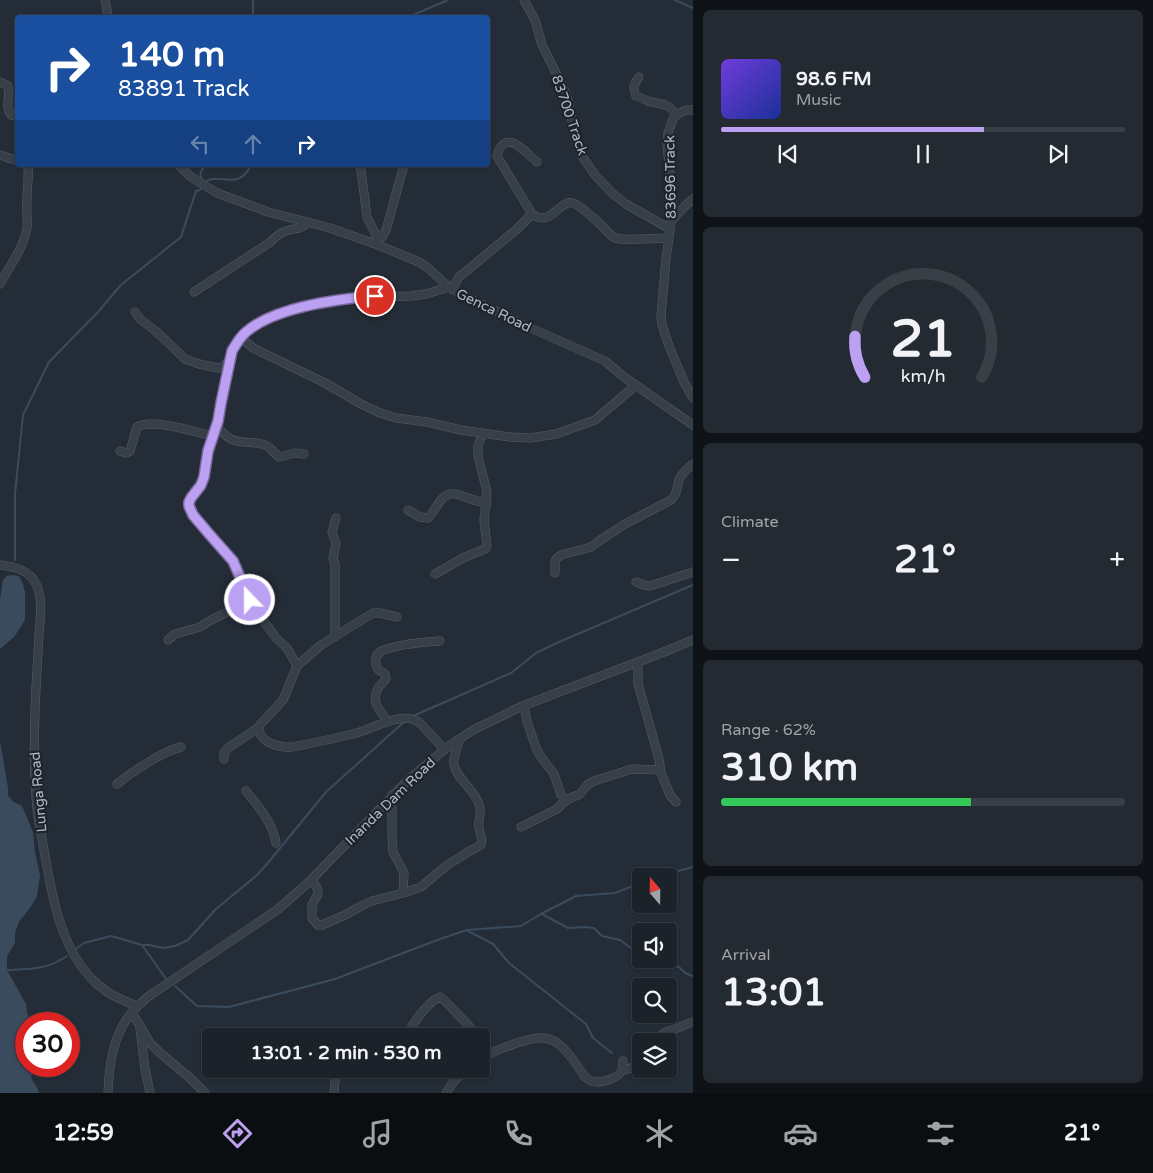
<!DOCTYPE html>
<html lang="en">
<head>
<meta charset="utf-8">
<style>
  body { margin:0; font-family:"Varela Round",sans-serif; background:#242a31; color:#f1f3f6; height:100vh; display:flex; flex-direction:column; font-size:19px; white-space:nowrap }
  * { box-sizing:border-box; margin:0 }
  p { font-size:16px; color:#a0a4a8 }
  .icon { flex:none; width:28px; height:28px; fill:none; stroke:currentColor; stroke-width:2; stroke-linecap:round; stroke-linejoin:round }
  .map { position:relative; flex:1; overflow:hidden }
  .sheet { display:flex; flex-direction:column; gap:10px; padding:10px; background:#0f1317; width:460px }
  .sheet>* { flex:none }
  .top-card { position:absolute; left:15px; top:15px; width:475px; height:152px; border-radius:5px; box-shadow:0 1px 4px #0004,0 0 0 1px #393f46; background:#1a4fa0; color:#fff; overflow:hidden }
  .needle { width:32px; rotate:340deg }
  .tools { position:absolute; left:632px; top:868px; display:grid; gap:10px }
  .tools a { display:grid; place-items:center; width:45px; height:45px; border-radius:5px; background:#1b2229; box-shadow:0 1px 4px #0004,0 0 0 1px #393f46; font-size:25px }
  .speed { position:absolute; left:15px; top:1012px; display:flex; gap:10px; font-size:25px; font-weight:700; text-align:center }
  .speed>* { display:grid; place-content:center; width:65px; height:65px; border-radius:50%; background:#1b2229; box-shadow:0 1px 4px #0004,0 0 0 1px #393f46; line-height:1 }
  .speed .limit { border:8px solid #d22; background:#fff; color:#111 }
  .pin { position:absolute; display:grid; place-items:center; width:42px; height:42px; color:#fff; margin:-21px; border:2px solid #fff; border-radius:50%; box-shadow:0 1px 5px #0007 }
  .me { position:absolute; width:55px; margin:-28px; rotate:338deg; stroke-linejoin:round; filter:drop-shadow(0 0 4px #0008) }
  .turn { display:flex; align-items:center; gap:18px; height:105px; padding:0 20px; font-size:22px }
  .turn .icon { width:65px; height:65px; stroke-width:2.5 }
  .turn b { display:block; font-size:35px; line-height:42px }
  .lanes { display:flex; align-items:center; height:48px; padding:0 20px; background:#0003; justify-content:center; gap:25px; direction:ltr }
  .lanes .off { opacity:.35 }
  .big { font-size:38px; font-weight:700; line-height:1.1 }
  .sheet .card { flex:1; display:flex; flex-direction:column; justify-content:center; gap:8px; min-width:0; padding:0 18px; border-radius:8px; background:#242a31 }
  .sheet .dial { align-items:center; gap:0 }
  .dial svg { height:130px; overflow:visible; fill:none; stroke:#393f46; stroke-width:7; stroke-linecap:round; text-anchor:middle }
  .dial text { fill:#f1f3f6; stroke:none }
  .song { display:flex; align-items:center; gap:15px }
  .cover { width:60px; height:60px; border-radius:8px; background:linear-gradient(135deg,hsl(260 70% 55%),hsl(230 70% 35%)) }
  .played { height:5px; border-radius:2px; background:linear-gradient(90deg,#bca0f2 65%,#393f46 65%) }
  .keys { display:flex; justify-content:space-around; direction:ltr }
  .heat { display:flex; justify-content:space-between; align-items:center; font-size:28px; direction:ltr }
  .charge { height:8px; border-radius:4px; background:linear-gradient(90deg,#34c759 62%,#393f46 0) }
  .trip { position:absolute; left:202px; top:1028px; width:288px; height:50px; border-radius:5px; background:#1b2229; box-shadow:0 1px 4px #0004,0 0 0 1px #393f46; font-weight:700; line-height:50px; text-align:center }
  .dock { display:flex; height:80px; justify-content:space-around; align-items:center; background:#0b0e10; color:#a0a4a8 }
  .dock .icon { width:35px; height:35px }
  .dock .on { color:#bca0f2 }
  .dock b { font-size:22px; color:#f1f3f6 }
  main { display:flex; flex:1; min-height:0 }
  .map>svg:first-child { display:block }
  .water { fill:#3b4b5e }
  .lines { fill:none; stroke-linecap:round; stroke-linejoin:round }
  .stream { stroke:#3b4b5e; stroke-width:2 }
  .minor-casing { stroke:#555c65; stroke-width:9 }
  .minor { stroke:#373f48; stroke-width:8 }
  .route-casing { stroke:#7a689d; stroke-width:12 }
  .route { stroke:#bca0f2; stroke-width:9 }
  .labels { text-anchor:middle; stroke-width:4.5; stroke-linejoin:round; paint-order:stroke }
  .street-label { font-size:14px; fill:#b2b9c4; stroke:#1d242c }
</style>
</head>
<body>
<main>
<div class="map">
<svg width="693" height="1093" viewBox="0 0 693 1093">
  <rect width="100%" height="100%" fill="#242d37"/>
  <path class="water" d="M12 575 19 576 23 584 25 593V620L14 637 0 649V599L3 580 7 576Z
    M0 741 8 788V796L14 802 22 806 33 832 35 853 40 875 37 896 32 905 19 922 15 933V943L7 956V970L26 1004 27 1013 32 1024H26V1066H42L31 1076C33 1085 38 1086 39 1093H0Z"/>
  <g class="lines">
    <path class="stream" d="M675 0 693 8
      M249 18 253 14V0
      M406 18 448 0
      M206 165C199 172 199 175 204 183 215 173 233 186 244 175 247 173 249 168 251 165
      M15 560V494L23 415 49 362 98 312 121 285 181 237 196 191 200 190 201 187
      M413 716 511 673 536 653 559 642 693 585
      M660 876 693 867
      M542 914 568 928 584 927 594 928 602 936 620 940 631 948 641 952
      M468 931 493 944 509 963 586 1024 593 1038 612 1053
      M142 945H149L163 948 175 946 188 940 215 910 257 875 267 864 299 825 326 792 405 721
      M76 949 84 943 111 936 142 945 166 979
      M656 959 665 965 679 967 685 973 693 976
      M7 970C32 969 46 970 67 956
      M175 986 197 1006 229 1007 335 979 440 939 467 930 521 926 541 914 576 896 615 893 641 883"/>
    <g class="minor-casing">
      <path id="minor" d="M105 0 107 10 108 18
        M524 0 535 20 542 45 564 89 568 100 575 137 582 156 595 175 612 193 626 204 670 229
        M639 77C634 84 632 87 636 96 640 97 644 99 648 101 660 105 669 102 676 115
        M0 82 8 86C11 96 4 105 11 115L18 117
        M693 110H686L676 115 673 119 668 133 667 144 673 208 666 259 661 315 662 325 669 346 684 382 693 398
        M0 155 18 161
        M537 162C524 151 505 127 497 156L532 214C552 228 559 199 573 203 580 205 598 222 603 227 607 231 611 236 615 238 622 241 659 238 669 238
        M179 165 191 177 217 193 268 212 330 228 378 245 419 262 428 268 449 287 459 293 524 325 605 361 624 377 693 425
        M360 165 361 170 367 217C371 227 378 234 378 245
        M672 220 685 206 693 199
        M378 239 382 237 386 230 404 165
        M0 284C9 267 25 246 27 227 28 218 26 209 27 200 27 188 29 177 28 165
        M452 289 459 277 464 273 516 230 532 214
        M194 292 269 243C274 239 279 233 286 231 294 228 301 230 308 222
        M135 312 140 319 157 332 185 359 199 364 218 368 223 367 229 360
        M240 337 253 348 325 383 361 404 380 413 396 418 427 422 461 430 510 437 530 438 556 434 595 420 636 385
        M216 425C221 431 225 436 231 439 242 445 256 440 267 446 272 449 275 454 279 457L295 453 304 454
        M120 451 126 453 130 451 137 427C152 418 195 432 213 436
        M408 510 420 517 428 518C434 513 436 505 442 499 451 489 461 496 471 499 476 501 481 502 487 503
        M0 565C16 567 30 570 37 586 43 600 40 620 39 635 38 652 37 670 36 688 34 728 33 769 37 809 39 826 43 844 46 861 53 902 63 952 95 982 107 994 122 1000 137 1006
        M555 573V563L556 559 561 555 591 547 602 539 625 524 671 500C678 493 676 489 679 480 681 474 688 468 693 464
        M435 574 465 557 485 549 487 546 484 520 487 492 478 456V445L483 434
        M636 582 644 585 650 586 693 572
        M397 617 380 613H373L321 645 297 666 283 700 259 726C257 742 279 748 292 747 312 743 333 739 353 734 372 730 402 709 420 723L444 749
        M335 637V564L333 558 336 544 332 532 336 518
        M168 640 175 634 200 627 209 621 250 601
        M638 662V684L659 759 661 773 670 795 676 802
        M297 666 287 648 277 639 253 607 248 598 233 561 210 535 193 515 189 506V502L191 498 201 485 204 477 208 451 218 421 221 403 232 351 240 337 252 327 267 319 299 309 318 304 364 297 411 296 426 294 449 287
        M524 706 527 722 537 750 541 757 554 774 561 795 565 798 566 801
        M388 722C379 709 371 703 378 688 380 685 384 682 386 679L385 674C380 671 376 669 376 663 375 658 377 654 380 652 392 645 425 642 440 641
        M224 759V753L228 748 258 728
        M117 784C132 772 163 751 181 747
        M246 791C258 806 273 823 276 843
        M392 795V836L393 852 404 873 403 893
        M521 827 557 809 566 800 580 794 587 785 594 781 632 769 660 770
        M312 879 317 888 318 894 312 905V918L318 925H322L345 915 363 905 372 901 403 893 421 887 446 866 468 852 481 845C484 839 479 834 479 827 478 821 481 814 480 808 477 791 457 780 454 765 452 758 458 747 460 739
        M132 1012 150 1043 159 1052 190 1078 205 1093
        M412 1026C419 1016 428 1002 440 997L444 1000 470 1027 474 1036
        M140 1028 145 1069 150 1093
        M656 1041 664 1033 693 1022
        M481 1057C495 1051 530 1036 544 1038 550 1039 557 1042 561 1046 571 1055 578 1067 585 1077 589 1080 592 1082 596 1082 604 1082 619 1078 622 1070 623 1067 623 1064 623 1061
        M622 1070C631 1069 635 1067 641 1060
        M108 1093C109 1064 113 1035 132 1012 137 1006 143 1001 149 996L277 910 308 883 410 778 449 746 473 730 520 707 664 652 693 640
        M334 1093 335 1080 339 1069
        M446 1093 454 1081 466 1069"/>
    </g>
    <use href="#minor" class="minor"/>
  </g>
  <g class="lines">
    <g class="route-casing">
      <path id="route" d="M250 600 233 561 210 535 193 515 189 506V502L191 498 201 485 204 477 208 451 218 421 221 403 232 351C236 344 240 337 246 332 275 307 338 299 375 296"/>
    </g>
    <use href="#route" class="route"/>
  </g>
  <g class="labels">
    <g class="street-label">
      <text transform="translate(570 115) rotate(71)" y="5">83700 Track</text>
      <text transform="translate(670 177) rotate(-91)" y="5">83696 Track</text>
      <text transform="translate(494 310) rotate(26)" y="5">Genca Road</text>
      <text transform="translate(38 792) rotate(-95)" y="5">Lunga Road</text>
      <text transform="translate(390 801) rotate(-44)" y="5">Inanda Dam Road</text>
    </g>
  </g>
</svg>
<div class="tools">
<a><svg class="needle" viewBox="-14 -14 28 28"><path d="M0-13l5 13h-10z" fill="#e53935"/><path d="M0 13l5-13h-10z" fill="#a0a4a8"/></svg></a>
<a><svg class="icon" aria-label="sound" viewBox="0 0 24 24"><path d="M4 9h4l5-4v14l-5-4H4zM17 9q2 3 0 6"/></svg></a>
<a><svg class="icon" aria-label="search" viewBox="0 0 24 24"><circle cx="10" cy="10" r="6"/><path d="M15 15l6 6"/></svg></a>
<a><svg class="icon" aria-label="layers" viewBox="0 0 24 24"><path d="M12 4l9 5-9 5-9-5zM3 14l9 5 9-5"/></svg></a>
</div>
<div class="speed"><div class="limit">30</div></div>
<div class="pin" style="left:375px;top:296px;background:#d93025"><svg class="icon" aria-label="arrive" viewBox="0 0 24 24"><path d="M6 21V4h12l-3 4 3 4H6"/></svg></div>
<svg class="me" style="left:250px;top:600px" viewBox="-20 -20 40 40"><circle r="17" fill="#bca0f2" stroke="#fff" stroke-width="3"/><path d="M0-11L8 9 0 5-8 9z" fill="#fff"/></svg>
<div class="trip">13:01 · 2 min · 530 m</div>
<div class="top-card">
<div class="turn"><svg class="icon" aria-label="right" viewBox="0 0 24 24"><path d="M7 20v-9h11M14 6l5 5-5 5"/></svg><div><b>140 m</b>83891 Track</div></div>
<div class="lanes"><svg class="icon off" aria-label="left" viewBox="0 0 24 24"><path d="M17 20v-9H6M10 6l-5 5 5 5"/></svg><svg class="icon off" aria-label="ahead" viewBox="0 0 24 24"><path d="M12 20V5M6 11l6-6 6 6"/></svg><svg class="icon" aria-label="right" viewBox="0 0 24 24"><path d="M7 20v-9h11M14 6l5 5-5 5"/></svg></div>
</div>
</div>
<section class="sheet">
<div class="card">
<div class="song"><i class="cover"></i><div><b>98.6 FM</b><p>Music</p></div></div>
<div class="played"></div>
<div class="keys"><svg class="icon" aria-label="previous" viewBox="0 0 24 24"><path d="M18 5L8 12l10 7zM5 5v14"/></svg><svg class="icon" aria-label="pause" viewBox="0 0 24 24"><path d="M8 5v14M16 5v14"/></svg><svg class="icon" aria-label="next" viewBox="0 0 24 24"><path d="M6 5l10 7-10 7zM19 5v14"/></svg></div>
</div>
<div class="card dial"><svg viewBox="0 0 100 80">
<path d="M14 69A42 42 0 1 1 86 69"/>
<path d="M14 69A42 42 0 0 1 8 44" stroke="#bca0f2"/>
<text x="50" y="56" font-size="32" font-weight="700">21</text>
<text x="50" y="72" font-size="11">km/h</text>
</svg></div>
<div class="card"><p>Climate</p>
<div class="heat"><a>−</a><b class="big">21°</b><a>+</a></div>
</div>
<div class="card"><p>Range · 62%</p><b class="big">310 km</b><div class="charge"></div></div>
<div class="card"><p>Arrival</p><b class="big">13:01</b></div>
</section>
</main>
<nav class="dock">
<b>12:59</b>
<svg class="icon on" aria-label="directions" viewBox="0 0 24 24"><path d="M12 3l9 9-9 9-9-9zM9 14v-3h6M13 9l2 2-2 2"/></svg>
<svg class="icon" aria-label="music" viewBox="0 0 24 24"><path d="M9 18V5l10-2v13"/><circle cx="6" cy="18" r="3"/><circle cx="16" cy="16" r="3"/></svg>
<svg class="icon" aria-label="phone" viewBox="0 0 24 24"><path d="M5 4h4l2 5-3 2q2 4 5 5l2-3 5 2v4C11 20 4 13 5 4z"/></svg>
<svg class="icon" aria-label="climate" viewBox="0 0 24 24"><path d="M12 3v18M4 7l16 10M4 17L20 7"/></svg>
<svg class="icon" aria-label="car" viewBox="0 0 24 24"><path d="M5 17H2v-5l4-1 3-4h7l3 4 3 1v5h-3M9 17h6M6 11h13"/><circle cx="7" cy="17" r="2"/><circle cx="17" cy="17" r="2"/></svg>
<svg class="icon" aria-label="filters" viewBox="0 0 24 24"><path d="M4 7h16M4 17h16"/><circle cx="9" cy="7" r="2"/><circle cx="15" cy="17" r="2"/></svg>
<b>21°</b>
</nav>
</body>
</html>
